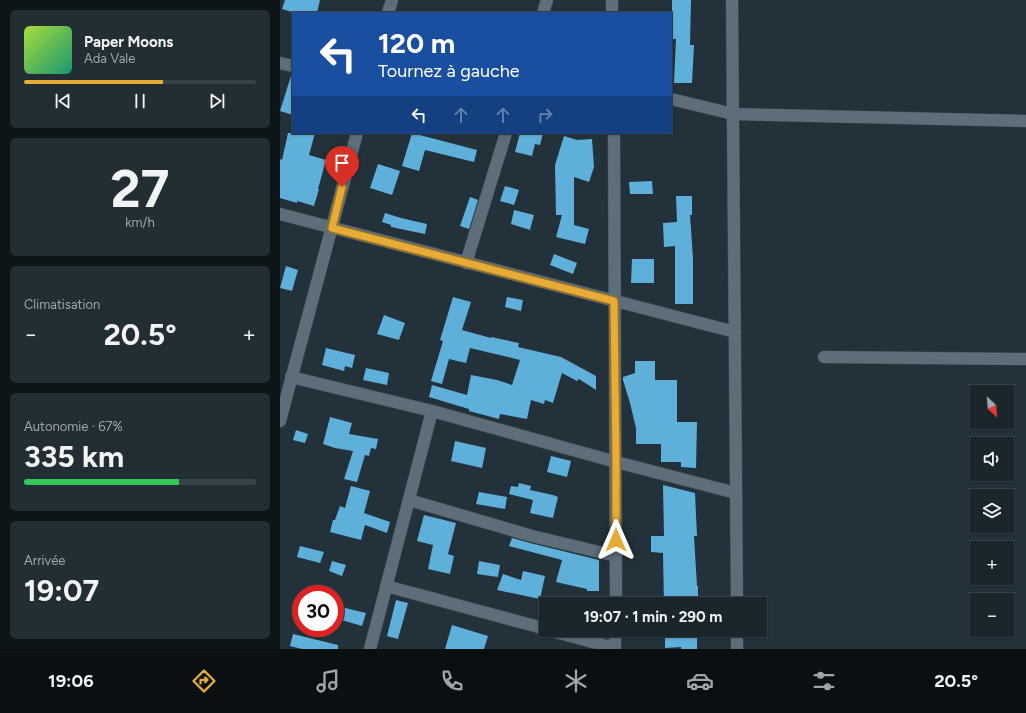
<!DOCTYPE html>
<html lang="fr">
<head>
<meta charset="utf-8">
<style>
  body { margin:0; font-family:Figtree,sans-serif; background:#232e34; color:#f1f3f6; height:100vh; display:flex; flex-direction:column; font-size:15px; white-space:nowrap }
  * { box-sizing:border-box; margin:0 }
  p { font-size:13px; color:#9fa5a9 }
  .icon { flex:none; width:22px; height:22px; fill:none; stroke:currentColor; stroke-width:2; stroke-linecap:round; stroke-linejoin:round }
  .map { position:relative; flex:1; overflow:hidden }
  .panel { display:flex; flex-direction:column; gap:10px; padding:10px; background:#0e1518; width:280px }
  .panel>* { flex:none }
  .top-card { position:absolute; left:12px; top:12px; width:380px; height:122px; border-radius:0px; box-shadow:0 1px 3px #0004,0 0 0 1px #384348; background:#1a4fa0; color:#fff; overflow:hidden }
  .needle { width:26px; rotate:154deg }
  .controls { position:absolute; left:690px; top:385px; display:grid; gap:8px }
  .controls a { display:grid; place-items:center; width:44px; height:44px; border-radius:0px; background:#1a262c; box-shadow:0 1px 3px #0004,0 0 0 1px #384348; font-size:20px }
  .speed { position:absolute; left:12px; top:585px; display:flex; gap:8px; font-size:20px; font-weight:700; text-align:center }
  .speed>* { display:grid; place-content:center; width:52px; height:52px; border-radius:50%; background:#1a262c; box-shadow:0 1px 3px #0004,0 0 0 1px #384348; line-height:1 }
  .speed .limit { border:6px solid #d22; background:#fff; color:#111 }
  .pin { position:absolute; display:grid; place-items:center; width:34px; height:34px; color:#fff; margin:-41px -17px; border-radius:50% 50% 50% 0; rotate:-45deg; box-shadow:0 0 4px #0007 }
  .pin .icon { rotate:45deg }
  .me { position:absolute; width:44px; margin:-22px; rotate:0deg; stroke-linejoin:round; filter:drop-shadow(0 0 3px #0008) }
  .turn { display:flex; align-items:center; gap:14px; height:84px; padding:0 20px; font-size:18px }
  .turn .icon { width:52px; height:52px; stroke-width:2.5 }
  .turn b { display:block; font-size:28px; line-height:34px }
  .lanes { display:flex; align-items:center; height:38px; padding:0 20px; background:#0003; justify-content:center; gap:20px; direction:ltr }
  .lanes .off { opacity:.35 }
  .big { font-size:30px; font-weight:700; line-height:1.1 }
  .panel .widget { flex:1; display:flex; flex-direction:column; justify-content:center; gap:6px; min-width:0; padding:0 14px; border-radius:6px; background:#232e34 }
  .panel .dial { align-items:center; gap:0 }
  .dial b { font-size:52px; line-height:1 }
  .song { display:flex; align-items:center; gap:12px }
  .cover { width:48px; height:48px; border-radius:6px; background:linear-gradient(135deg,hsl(80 70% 55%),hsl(160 70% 35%)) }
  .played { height:4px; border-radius:2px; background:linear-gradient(90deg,#e7ac37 60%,#384348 60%) }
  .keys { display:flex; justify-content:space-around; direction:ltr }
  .heat { display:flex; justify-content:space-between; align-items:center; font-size:22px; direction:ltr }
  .charge { height:6px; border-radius:3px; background:linear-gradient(90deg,#34c759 67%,#384348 0) }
  .trip { position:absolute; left:259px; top:597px; width:228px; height:40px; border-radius:0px; background:#1a262c; box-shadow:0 1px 3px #0004,0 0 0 1px #384348; font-weight:700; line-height:40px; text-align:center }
  .dock { display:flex; height:64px; justify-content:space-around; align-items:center; background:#0a0f12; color:#9fa5a9 }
  .dock .icon { width:28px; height:28px }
  .dock .current { color:#e7ac37 }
  .dock b { font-size:18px; color:#f1f3f6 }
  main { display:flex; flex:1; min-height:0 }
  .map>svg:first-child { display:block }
  .building { fill:#5fafdb }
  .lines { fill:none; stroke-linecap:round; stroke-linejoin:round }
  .minor-casing { stroke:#404d53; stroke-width:13 }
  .minor { stroke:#5e6e78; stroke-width:12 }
  .route-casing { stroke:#967024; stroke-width:10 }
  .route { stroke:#e7ac37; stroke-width:7 }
</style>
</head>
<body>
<main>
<section class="panel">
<div class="widget">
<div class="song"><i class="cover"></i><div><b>Paper Moons</b><p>Ada Vale</p></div></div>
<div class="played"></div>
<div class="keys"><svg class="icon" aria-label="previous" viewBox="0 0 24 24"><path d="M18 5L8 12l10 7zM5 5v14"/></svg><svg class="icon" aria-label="pause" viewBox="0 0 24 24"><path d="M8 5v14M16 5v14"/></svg><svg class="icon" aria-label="next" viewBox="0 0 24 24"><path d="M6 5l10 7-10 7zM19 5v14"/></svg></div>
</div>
<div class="widget dial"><b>27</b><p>km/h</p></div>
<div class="widget"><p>Climatisation</p>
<div class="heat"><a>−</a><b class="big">20.5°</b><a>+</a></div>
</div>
<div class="widget"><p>Autonomie · 67%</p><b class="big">335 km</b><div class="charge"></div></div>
<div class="widget"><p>Arrivée</p><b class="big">19:07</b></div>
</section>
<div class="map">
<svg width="746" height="649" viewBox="0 0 746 649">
  <rect width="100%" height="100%" fill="#23323a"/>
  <path class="building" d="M5 0H40L37 13H15L2 9Z
    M392 0H411L410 45H414L412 83H394L396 39H392Z
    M11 76 13 77V115L0 111Z
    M8 133H35L29 155 46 160 38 189H39L34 206 17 201V203L0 198V159L2 160Z
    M132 133 197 150 194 162 145 150 139 171 122 166Z
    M240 133H263L260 145 255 144 252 156 235 152Z
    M284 136 297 140 312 139 314 167 309 182 294 177V225L309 229 305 244 276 237 282 215H276L275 165Z
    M98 164 120 171 112 195 90 188Z
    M372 181 373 194H350L349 182Z
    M225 186 239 190 234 205 220 201Z
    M396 196H412V215H410L413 258V304H395V246L384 247 383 223 397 222Z
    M190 197 198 200 189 229 180 226Z
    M234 210 254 215 250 230 231 224Z
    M105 213 121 218 147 224 145 234 111 227V225L102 222Z
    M274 254 297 263 293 274 270 265Z
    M352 259H374V283H351Z
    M6 266 18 270 12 291 0 288Z
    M173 297 191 302 182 330 211 338V337L239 343 238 347 281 357 316 376V390L299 379 297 381 282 373 273 403 265 400 264 404 251 400 247 419 220 414 219 419 189 411V409L149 397 152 385 187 395 191 375 217 380 232 385 240 360 190 348 186 363 169 359 162 384 151 381 163 341 160 340Z
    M227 297 243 300 241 311 225 307Z
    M104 315 125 323 119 340 97 334Z
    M46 348 75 355 72 368 65 366 64 371 42 365Z
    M355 361H375V380H397V422H417L416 468 401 467V462H381V444H356V428L350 403 343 380V377L355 373Z
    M86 368 109 373 107 385 83 380Z
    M50 417 72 423 69 434 98 439 96 449 91 448 89 456 85 455 77 482 64 479 73 451 55 448 43 444Z
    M16 430 28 434 25 443 13 440Z
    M175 441 206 448 202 468 171 461Z
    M271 456 291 461 287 477 267 472Z
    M239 483 251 486 250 490 273 495 278 497 273 518 250 513 253 500 229 494 231 486 238 487Z
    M383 485 415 493 417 536H414L415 553 417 586H418V604H384L383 553 371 552V536H384Z
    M71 486 90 491 84 513 110 522 107 533 85 525 81 540 50 532 53 520H55L60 506 65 508Z
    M199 492 227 497 225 509 196 504Z
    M144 515 176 523 168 554 174 556 170 574 148 569 153 545 137 541Z
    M232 538 250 543 319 560V591H307V589L276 582 282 560 229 546Z
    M20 546 44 552 40 563 17 557Z
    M52 561 66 565 62 576 49 571Z
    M199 561 220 565 218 577 197 574Z
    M243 571 265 576 260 599 217 590 223 574 241 580Z
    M116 600 128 603 118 639 107 636Z
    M57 606 86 613 82 626 55 618V614Z
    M172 625 208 636 204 649H165Z
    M385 630H417V649H401V647L385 648Z
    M13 634 58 645V649H22L10 646Z"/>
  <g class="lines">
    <g class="minor-casing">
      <path id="minor" d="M332 0V13
        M452 0 457 604
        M108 13 112 0
        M263 13 267 0
        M0 63 13 66
        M391 99 453 114 746 121
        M334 133C334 290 336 447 336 604
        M0 214 455 332
        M186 263 226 133
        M544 357 746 359
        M11 377 152 411 336 462 456 493
        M0 421 77 133
        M129 500 252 536 336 556
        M106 586 266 629
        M268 630 335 648
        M457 630V649
        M90 649 152 411
        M335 649V630"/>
    </g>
    <use href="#minor" class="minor"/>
  </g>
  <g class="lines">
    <g class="route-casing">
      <path id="route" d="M62 187 52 228 334 301 336 462V540"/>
    </g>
    <use href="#route" class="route"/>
  </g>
</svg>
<div class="controls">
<a><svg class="needle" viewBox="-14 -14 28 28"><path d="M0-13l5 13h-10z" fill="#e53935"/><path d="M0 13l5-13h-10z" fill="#9fa5a9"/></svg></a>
<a><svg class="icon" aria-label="sound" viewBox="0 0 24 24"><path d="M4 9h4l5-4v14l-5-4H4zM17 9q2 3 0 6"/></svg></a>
<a><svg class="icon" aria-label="layers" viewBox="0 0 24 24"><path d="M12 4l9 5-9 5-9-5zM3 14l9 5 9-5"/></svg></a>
<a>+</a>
<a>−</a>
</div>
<div class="speed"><div class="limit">30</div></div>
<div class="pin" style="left:62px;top:187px;background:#d93025"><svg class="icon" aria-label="arrive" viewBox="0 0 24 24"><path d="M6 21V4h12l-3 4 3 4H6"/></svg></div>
<svg class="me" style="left:336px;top:540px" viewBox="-20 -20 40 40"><path d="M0-17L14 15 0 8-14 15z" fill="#e7ac37" stroke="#fff" stroke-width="4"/></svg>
<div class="trip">19:07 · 1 min · 290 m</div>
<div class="top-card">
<div class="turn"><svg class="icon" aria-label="left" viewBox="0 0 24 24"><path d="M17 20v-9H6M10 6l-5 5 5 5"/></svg><div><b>120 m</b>Tournez à gauche</div></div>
<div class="lanes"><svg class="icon" aria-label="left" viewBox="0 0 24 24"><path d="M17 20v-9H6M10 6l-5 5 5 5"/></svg><svg class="icon off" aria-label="ahead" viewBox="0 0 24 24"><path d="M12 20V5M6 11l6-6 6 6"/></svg><svg class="icon off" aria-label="ahead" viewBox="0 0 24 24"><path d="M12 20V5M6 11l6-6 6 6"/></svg><svg class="icon off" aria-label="right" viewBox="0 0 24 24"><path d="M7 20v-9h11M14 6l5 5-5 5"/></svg></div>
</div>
</div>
</main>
<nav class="dock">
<b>19:06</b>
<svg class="icon current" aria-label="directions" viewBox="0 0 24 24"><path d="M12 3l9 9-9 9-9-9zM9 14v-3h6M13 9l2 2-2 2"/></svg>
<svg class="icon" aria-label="music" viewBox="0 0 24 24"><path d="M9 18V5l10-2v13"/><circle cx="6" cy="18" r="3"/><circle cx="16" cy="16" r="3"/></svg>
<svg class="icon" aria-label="phone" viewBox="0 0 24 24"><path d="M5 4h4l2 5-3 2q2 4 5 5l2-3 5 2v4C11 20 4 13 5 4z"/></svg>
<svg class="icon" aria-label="climate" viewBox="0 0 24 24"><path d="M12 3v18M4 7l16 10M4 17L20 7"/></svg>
<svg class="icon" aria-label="car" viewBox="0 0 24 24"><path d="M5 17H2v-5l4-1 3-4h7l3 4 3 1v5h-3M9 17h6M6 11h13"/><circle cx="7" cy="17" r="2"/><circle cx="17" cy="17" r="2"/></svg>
<svg class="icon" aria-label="filters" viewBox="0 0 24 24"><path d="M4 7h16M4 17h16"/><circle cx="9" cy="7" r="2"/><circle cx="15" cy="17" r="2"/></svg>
<b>20.5°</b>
</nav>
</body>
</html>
